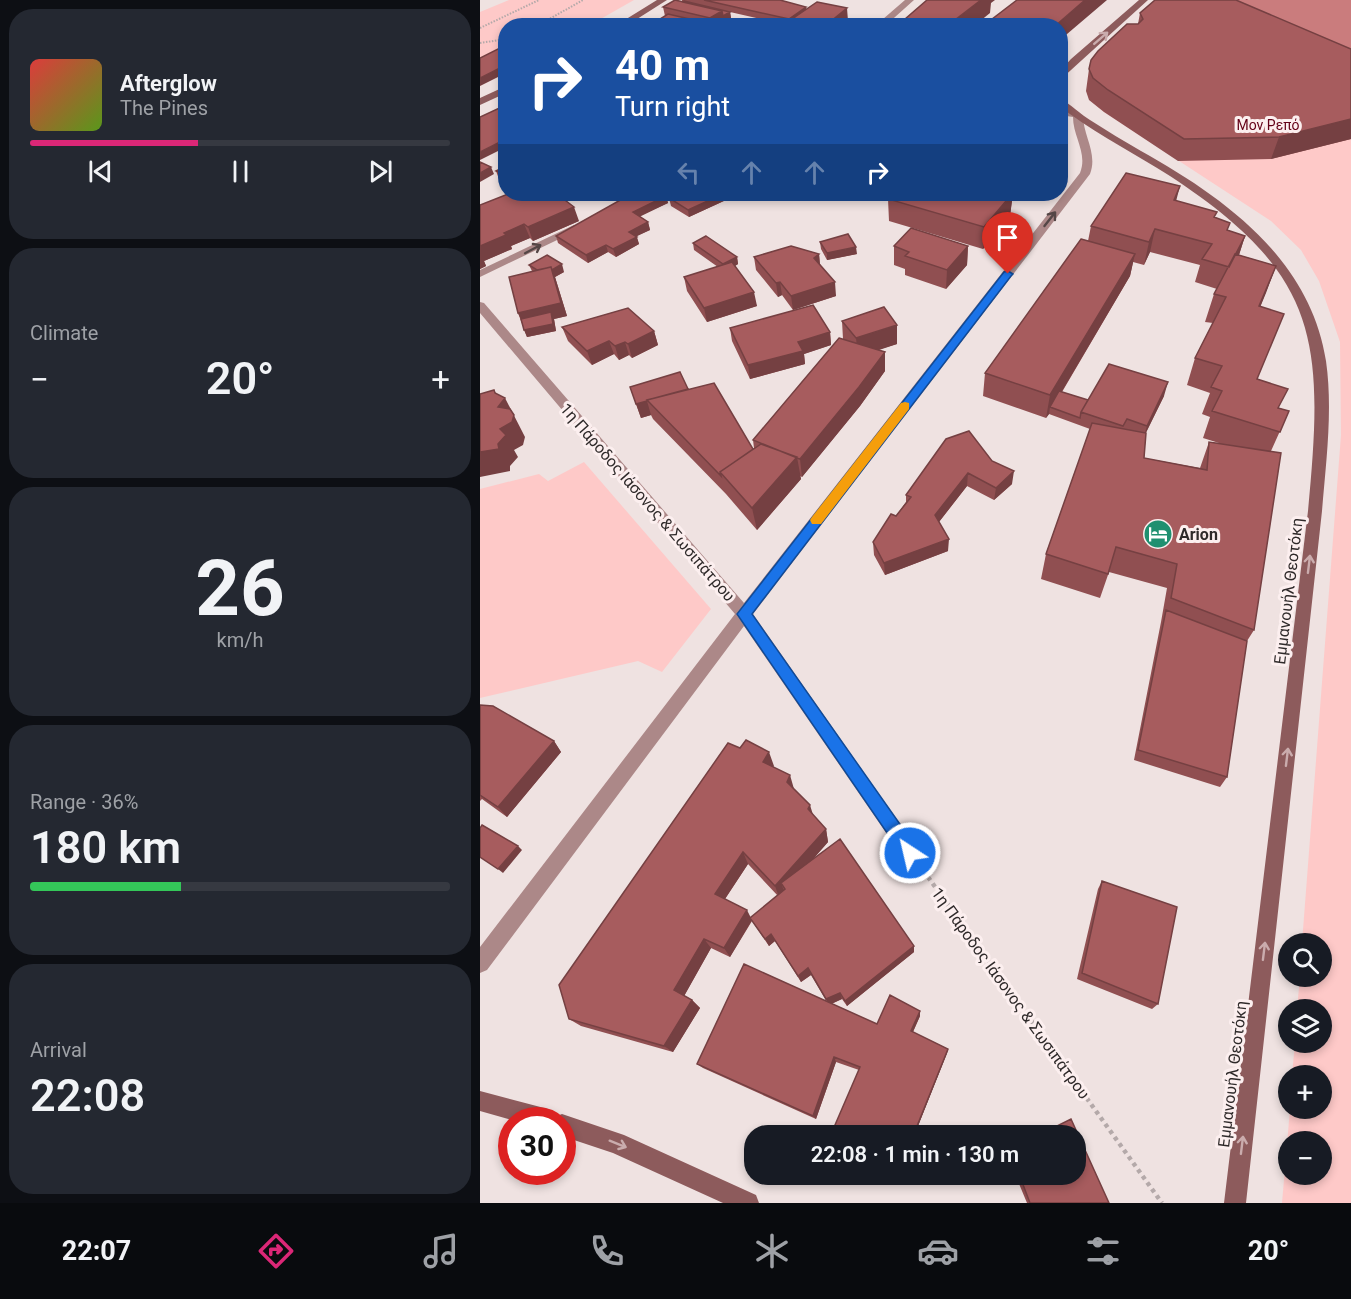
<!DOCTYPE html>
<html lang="en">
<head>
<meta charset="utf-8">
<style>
  body { margin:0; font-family:Roboto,sans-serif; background:#242831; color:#f1f3f6; height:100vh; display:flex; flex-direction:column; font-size:22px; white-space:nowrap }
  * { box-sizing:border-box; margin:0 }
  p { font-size:20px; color:#9ea1a6 }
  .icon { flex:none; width:33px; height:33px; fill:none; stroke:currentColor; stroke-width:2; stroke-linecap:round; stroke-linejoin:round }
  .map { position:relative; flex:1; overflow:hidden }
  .sheet { display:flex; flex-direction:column; gap:9px; padding:9px; background:#0d0f14; width:480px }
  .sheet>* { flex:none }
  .top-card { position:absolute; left:18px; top:18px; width:570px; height:183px; border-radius:24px; box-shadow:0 3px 9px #0003; background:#1a4fa0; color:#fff; overflow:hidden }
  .tools { position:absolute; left:798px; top:933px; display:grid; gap:12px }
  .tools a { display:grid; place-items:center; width:54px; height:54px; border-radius:50%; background:#171b24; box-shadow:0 3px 9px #0003; font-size:30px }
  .speed { position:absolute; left:18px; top:1107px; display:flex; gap:12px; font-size:30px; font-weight:700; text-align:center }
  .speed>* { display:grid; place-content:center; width:78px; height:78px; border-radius:50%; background:#171b24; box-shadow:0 3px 9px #0003; line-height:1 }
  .speed .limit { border:9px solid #d22; background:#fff; color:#111 }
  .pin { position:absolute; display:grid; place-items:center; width:51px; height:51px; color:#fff; margin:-62px -26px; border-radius:50% 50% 50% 0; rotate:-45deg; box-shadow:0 0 6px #0007 }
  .pin .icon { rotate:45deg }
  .me { position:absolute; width:66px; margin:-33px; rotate:325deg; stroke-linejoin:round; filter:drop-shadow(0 0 4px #0008) }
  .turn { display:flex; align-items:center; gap:21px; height:126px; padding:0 18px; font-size:27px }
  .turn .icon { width:78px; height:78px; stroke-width:2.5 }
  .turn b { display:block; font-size:42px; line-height:51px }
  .lanes { display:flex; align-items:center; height:57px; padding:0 18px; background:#0003; justify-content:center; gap:30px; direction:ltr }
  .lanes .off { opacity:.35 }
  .big { font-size:45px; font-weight:600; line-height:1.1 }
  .sheet .tile { flex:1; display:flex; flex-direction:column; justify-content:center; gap:9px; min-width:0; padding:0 21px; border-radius:24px; background:#242831 }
  .sheet .dial { align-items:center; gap:0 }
  .dial b { font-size:78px; line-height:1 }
  .song { display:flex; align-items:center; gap:18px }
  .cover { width:72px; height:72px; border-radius:9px; background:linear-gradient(135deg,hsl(0 70% 55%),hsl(90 70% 35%)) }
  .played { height:6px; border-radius:3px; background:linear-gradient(90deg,#db2777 40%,#363941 40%) }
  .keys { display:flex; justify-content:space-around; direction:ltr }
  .heat { display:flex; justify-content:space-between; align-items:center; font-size:33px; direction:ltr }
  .charge { height:9px; border-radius:4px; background:linear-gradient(90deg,#34c759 36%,#363941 0) }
  .trip { position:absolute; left:264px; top:1125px; width:342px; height:60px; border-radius:24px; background:#171b24; box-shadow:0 3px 9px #0003; font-weight:600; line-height:60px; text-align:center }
  .dock { display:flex; height:96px; justify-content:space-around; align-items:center; background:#090b0e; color:#9ea1a6 }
  .dock .icon { width:42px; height:42px }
  .dock .on { color:#db2777 }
  .dock b { font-size:27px; color:#f1f3f6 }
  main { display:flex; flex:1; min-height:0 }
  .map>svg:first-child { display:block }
  .green { fill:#fec9c8; fill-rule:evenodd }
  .water { fill:#ca7c7d }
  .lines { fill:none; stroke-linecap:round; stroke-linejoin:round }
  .path-far1 { stroke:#b4a9a9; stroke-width:2; stroke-dasharray:1.5 1.5; stroke-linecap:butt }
  .path { stroke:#b4a9a9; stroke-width:4.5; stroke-dasharray:4 4; stroke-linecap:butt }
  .street { fill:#ac8888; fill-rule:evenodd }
  .secondary { fill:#8d5b5c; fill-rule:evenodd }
  .wall { fill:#904f51; fill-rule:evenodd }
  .shaded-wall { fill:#754042 }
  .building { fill:#a75c5e; stroke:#754042; stroke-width:1.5 }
  .oneway { stroke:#caacad }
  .oneway2 { stroke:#544646 }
  .route { fill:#1a73e8; stroke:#114b97; stroke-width:1.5 }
  .slow { fill:#f59e0b }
  .labels { text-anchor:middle; stroke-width:6; stroke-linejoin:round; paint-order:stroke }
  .far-park-label { font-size:14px; fill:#640117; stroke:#fcefef }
  .street-label { font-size:16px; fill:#2f2a2a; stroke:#fcefef }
  .poi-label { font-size:16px; font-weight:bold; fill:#2f2a2a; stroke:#fcefef; text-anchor:start }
</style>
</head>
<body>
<main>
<section class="sheet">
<div class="tile">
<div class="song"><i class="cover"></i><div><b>Afterglow</b><p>The Pines</p></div></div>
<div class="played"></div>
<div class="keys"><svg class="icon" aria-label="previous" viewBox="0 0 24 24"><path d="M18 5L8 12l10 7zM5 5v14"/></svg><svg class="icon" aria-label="pause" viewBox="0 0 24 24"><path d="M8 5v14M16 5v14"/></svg><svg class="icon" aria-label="next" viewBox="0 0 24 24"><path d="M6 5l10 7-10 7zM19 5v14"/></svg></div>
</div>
<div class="tile"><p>Climate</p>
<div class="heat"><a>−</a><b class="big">20°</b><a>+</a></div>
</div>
<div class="tile dial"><b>26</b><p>km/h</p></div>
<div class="tile"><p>Range · 36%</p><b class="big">180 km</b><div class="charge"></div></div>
<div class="tile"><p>Arrival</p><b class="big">22:08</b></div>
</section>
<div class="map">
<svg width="871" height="1203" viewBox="0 0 871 1203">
  <rect width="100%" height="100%" fill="#efe2e1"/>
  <path class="green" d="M29 0H154L110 25 26 26 25 73 0 86V12Z
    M871 75V1203H802L810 1109 842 1108V1076L812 1075 815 1043 842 1042V1010L817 1009 820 977 842 976V944L822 943 861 435 860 342 839 281 821 250 791 221 624 112C613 103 604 97 608 82ZM808 1142H842V1174H808Z
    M104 462 231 609 182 672 158 661 0 698V489L59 474 68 481Z"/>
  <path class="water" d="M746 0H871V55Z"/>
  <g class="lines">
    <path class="path-far1" d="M57 26 103 0
      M0 28 59 0
      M0 43 26 39"/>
    <path class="path" d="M448 877 682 1203"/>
    <path class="street" d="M425 0H434L405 26H395Z
      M580 109 603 115C603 136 618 153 610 174L273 614 436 847 439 853 436 859 430 862 424 859 264 626 7 970 0 973V947L255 614 0 313V302L4 303 264 603 600 173C608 153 593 137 593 117L580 115Z
      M94 225 98 226V230L0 277V270Z"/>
    <path class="secondary" d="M177 0H187L146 26H135Z
      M659 0H668L580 80V71L591 59Z
      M26 86V93L0 105V98Z
      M580 99C591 104 600 114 610 120 627 131 644 141 661 151 745 198 830 259 846 361 853 410 846 462 842 511L766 1203H744L828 511C844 342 841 275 690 176 657 155 622 137 590 114L580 107Z
      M0 1091 68 1109 75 1113 77 1116 82 1114 144 1135 276 1195 279 1203H243L133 1153 82 1136V1120H32L0 1111Z"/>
  </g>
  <path class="wall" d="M202 0H303V1L326 10 368 21 307 25 250 12 251 18 240 26H175L181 22 180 19 185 16 183 7 202 1Z
    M660 13 871 49V139L791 159 698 161 624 112 609 100 606 91 609 69 658 24Z
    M26 166V181L19 179 16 171Z
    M259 194 209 217 191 206 189 198Z
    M413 194H545L539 201 532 199 530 216 503 249 409 221 408 199Z
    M186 196 188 203 159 216 168 222 170 230 156 236 159 244 136 257 128 252 108 263 78 243 76 236Z
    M696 201 735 218 747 230 765 236 759 255 796 266 780 307 777 379 799 408 809 411 791 451 774 630 767 641 747 777 740 787 654 760 681 622 687 588 629 572 620 598 561 579 566 554 610 429 569 414 566 418 503 396 505 373 608 241 611 226ZM670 252 720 265 715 282 737 289 734 294 725 322 733 323 715 358 707 385 730 393 722 414 730 417 723 438 739 443 729 442 720 468 664 458 666 432 684 396 608 400 582 392 650 276 653 262 664 265Z
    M0 205 99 221 53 241 50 238 31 246 32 249 4 261 6 266 0 269Z
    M340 242 377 254 347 260 341 249Z
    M213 243 257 257 258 264 255 266 277 306 227 322 207 291 204 277 238 267 214 250Z
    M414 246H488L487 265 466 289 425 275V269L414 265Z
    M339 254 340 264 356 296 313 310 302 295 298 297 276 270 274 257Z
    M49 265 84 272 75 277 87 316 74 319 76 331 47 337 38 313 52 271Z
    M362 321 417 344 397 350 405 352V371L380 406 322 477 320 476 321 479 277 530 246 494 173 419 171 415 161 418 150 387 208 390 273 449 274 448 273 440 363 339Z
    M82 327 174 331 178 345 152 358 149 355 139 360 134 354 112 365 88 341Z
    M250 328 350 332 351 345 324 354 325 364 270 379 252 341Z
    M512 461 532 484 514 500 487 486 459 522 468 551 405 575 394 555 393 542 416 516 426 502V495Z
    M0 705 74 741 81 752 27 817 2 799 0 801Z
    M294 766 293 767 314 789 333 815 346 829 348 842 333 859 434 952 367 1006 362 999 351 1004 397 1024 440 1011V1016L433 1032 468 1049 467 1053 434 1136H370L357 1127 355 1125 379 1070 356 1062 336 1119 223 1068 217 1064 347 1002 331 975 321 982 295 941 289 946 272 921 250 957 231 948 204 996 212 1000 220 1008 193 1052 101 1026 89 1019ZM268 864 298 896 271 918 245 899Z
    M622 881 678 1004 672 1009 597 979 618 889Z
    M535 1174H596L629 1203H547Z"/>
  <path class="shaded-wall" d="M501 0H515L511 3 510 13 494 26H471V23Z
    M605 0H627L580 40V26H575Z
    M326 7 327 13 309 25V19Z
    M367 8 368 21 362 26H345Z
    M242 11 250 12 251 18 240 26H229L231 24 230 18Z
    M26 65V73L0 86V78Z
    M871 119V139L791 159 799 137Z
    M26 139V147L0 160V152Z
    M11 167 14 174 0 182V173Z
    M700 186 694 209V200Z
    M243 194H259L209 217 208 210Z
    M533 194 530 216 503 249 504 227Z
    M540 194H545L539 201Z
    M186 196 188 203 155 219 153 212Z
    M94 207 99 221 53 241 48 227Z
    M168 222 170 230 151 239 149 232Z
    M44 224 50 238 31 246 32 249 4 261 6 266 0 269V246L24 233Z
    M675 229 670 252 664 265 669 242Z
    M765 236 758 258 750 267Z
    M157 237 159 244 136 257 133 249Z
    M126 245 128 252 108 263 106 255Z
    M488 246 487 265 466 289 467 270Z
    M376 247 377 254 347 260V253Z
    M339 254 340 267 334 258Z
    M655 254 650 276 572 408 570 407 569 414 566 418 570 395Z
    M257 257 258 264 245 272 243 264Z
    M82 264 84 272 75 277 87 316 74 319 76 331 47 337 44 330V326L38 313 63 274Z
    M796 266 786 293 769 334 779 306Z
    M300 282 302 295 298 297 296 283Z
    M355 282 356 296 313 310 311 296Z
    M274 292 277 306 227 322 224 308Z
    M417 325V344L378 357 376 338Z
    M174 331 178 345 152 358 148 344Z
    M350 332 351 345 324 354 325 364 270 379 268 365 318 342Z
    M129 341 134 354 112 365 107 351Z
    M145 342 149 355 139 360 135 346Z
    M405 352V371L380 406 322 477 320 459Z
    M688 382 684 396 663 439 667 426Z
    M14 390 21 403 25 398 45 437 43 445 34 450 38 457 30 466V471L0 477V452L18 444 20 429 18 407Z
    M167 401 171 415 161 418 156 404Z
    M317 457 321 479 277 530 272 508Z
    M534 471 532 484 514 500 516 488Z
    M488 473 487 486 455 527V515Z
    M469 539 468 551 405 575 404 563Z
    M74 741 81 752 27 817 18 807Z
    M289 752 294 766 287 776 283 762Z
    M310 775 314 789 307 782Z
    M330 805 334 818 328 809Z
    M346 829 348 842 306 890 301 883 304 891 299 897 295 886Z
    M38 846 42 850 23 873 18 869Z
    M263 852 268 864 241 905 235 894Z
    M267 910 272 920 250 957 244 948Z
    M291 934 295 941 289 946 285 939Z
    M224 939 231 948 203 998 194 990Z
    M434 946V952L367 1006 365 1001Z
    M328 968 331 975 321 982 318 976Z
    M360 993 362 999 349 1005 346 999Z
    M212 1000 220 1008 193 1052 184 1046Z
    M440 1011V1016L431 1036V1031Z
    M468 1049 467 1053 434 1136H433Z
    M354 1057 356 1062 336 1119 333 1116Z"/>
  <path class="building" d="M195 0 242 11 230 18 183 7Z
    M224 0H301H300L326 7 309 19Z
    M447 0H501L471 23 479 26H417Z
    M537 0H605L575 26H503Z
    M675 0H756L871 49V119L799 137 704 139 628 90 613 78 609 69 611 60 618 51 647 24H658L663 19 660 13Z
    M204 1 250 12 243 16 242 11 203 2Z
    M337 2 367 8 345 26H307L315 17Z
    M188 14 231 24 229 26H203L180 19Z
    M182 21 197 26H175Z
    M26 45V65L0 78V58Z
    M26 105V139L0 152V117Z
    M0 162 11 167 0 173Z
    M26 166V175L16 171Z
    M646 173 700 186 694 200 737 212 734 217 750 223 747 230 765 236 749 267 722 259 732 244 675 229 669 242 611 226Z
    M28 194H77L94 207 48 227 44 224 24 233 26 235 0 246V205Z
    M151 194H183L186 196 153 212 168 222 149 232 157 237 133 249 126 245 106 255 76 236Z
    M200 194H243L208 210 189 198Z
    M413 194H532L504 227 408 199Z
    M431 228 488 246 467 270 425 256 429 252 414 246Z
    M368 234 376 247 347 253 340 242Z
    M226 236 257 257 243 264 213 243Z
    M601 239 655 254 570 395 505 373Z
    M311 246 339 254 334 258 355 282 311 296 300 282 296 283 274 257Z
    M755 254 796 266 779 306 804 314 777 379 808 389 798 408 809 411 800 432 732 411 742 391 731 387 742 366 715 358 746 297 734 294Z
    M67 255 82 264 72 270 71 267 57 270 49 265Z
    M252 262 274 292 224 308 204 277Z
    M71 267 81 303 38 313 29 277Z
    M333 305 350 332 318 342 323 351 268 365 250 328Z
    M404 307 417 325 376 338 362 321Z
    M148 308 174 331 148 344 145 342 135 346 129 341 107 351 82 327Z
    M71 312 73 324 44 330 41 319Z
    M359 338 405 352 379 387 320 459 273 440Z
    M629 364 688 382 667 426 647 419 643 426 601 412Z
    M200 372 208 389 167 400V401L156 404 150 387Z
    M234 383 273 449 240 472 241 476 167 400Z
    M14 390 15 393 25 398 18 407 30 409 34 415 32 422 20 429 26 435 18 444 19 449 0 452V394Z
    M579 391 608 400 601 412 600 418 570 407Z
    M612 423 666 433 664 458 727 470 729 442 801 453 774 630 691 598 697 564 636 547 628 574 566 554Z
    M489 431 512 461 534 471 516 488 488 473 455 515 469 539 404 563 393 542 411 514 416 516 431 497 426 495 466 439Z
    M281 444 317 457 272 508 240 472Z
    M686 610 767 641 747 777 658 750Z
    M0 705 13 706 74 741 18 807 0 795Z
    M266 740 289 752 283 762 310 775 307 782 330 805 328 809 346 829 295 886 263 852 235 894 267 910 244 948 224 939 194 990 212 1000 184 1046 89 1019 79 985 248 743 260 748Z
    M2 825 38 846 18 869 0 857V828Z
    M360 839 434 946 365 1001 360 993 346 999 328 968 318 976 291 934 285 939 270 918 305 889 301 883Z
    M622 881 697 907 678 1004 602 973Z
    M264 964 397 1024 410 995 440 1011 431 1031 468 1049 433 1136H372L355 1125 380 1067 354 1057 333 1116 217 1064Z
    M591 1119 629 1203H550L539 1174H596V1136H557Z"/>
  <defs><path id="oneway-shaft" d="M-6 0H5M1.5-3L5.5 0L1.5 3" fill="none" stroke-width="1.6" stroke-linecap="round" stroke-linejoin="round" transform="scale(1.5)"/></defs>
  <g class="oneway">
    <use href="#oneway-shaft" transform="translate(621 38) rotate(-41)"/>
    <use href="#oneway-shaft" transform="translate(829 564) rotate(-83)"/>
    <use href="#oneway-shaft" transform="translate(807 757) rotate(-83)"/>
    <use href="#oneway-shaft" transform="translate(784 951) rotate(-83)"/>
    <use href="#oneway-shaft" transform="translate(138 1144) rotate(22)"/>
    <use href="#oneway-shaft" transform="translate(762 1145) rotate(-83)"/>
  </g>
  <g class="oneway2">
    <use href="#oneway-shaft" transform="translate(570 219) rotate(-52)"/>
    <use href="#oneway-shaft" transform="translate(53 249) rotate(-28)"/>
  </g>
  <path class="route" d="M528 271 533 274 531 276 272 614 436 847 439 853 436 859 430 861 425 859 257 614 524 272Z"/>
  <path class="slow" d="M425 402 429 403V409L341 524H332L330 520 332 517 421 403Z"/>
  <defs>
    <g id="hotel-disc" transform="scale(1.5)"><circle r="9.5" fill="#1f9070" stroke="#fcefef"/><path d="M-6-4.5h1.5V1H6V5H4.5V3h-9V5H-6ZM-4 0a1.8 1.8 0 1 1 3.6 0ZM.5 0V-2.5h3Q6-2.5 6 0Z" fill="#fff"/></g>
  </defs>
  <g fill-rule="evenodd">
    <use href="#hotel-disc" x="678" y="534"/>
  </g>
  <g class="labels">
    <g class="far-park-label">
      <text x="788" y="130">Μον Ρεπό</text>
    </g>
    <g class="street-label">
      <text transform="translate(168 502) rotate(49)" y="6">1η Πάροδος Ιάσονος &amp; Σωσιπάτρου</text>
      <text transform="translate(808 591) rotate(-83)" y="6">Εμμανουήλ Θεοτόκη</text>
      <text transform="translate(531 993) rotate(54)" y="6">1η Πάροδος Ιάσονος &amp; Σωσιπάτρου</text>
      <text transform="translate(752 1074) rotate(-83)" y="6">Εμμανουήλ Θεοτόκη</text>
    </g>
    <g class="poi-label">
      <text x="699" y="540">Arion</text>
    </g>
  </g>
</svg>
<div class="tools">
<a><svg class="icon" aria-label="search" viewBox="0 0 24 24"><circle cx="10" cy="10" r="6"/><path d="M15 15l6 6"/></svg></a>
<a><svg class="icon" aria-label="layers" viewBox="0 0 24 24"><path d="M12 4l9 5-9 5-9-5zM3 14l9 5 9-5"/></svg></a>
<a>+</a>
<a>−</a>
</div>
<div class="speed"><div class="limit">30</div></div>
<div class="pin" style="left:528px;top:274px;background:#d93025"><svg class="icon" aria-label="arrive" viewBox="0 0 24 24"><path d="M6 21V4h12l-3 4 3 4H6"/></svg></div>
<svg class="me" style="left:430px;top:853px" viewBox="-20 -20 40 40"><circle r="17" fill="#1a73e8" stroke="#fff" stroke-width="3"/><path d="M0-11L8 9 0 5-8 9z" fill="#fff"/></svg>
<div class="trip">22:08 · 1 min · 130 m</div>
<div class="top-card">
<div class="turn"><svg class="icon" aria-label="right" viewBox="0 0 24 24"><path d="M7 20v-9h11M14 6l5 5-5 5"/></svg><div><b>40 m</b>Turn right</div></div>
<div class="lanes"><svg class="icon off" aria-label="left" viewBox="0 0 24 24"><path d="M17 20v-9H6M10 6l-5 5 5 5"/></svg><svg class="icon off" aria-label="ahead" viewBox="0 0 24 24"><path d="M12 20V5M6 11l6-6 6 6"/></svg><svg class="icon off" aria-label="ahead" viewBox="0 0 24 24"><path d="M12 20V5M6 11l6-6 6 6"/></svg><svg class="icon" aria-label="right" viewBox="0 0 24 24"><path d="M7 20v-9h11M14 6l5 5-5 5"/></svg></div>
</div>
</div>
</main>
<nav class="dock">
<b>22:07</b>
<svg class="icon on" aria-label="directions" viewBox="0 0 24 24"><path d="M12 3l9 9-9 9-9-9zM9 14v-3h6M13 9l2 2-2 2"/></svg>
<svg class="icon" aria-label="music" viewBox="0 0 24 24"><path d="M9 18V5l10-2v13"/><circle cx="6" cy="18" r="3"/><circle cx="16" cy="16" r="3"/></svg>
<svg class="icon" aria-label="phone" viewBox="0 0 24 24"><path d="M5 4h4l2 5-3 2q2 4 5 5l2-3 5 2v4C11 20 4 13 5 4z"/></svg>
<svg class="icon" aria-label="climate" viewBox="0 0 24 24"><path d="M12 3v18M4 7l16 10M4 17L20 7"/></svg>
<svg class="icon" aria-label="car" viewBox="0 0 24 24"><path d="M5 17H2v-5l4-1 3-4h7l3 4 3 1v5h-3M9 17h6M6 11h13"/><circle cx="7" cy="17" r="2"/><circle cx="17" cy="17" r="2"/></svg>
<svg class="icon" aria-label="filters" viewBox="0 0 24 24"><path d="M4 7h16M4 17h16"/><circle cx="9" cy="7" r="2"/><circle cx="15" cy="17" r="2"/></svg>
<b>20°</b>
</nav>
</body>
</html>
